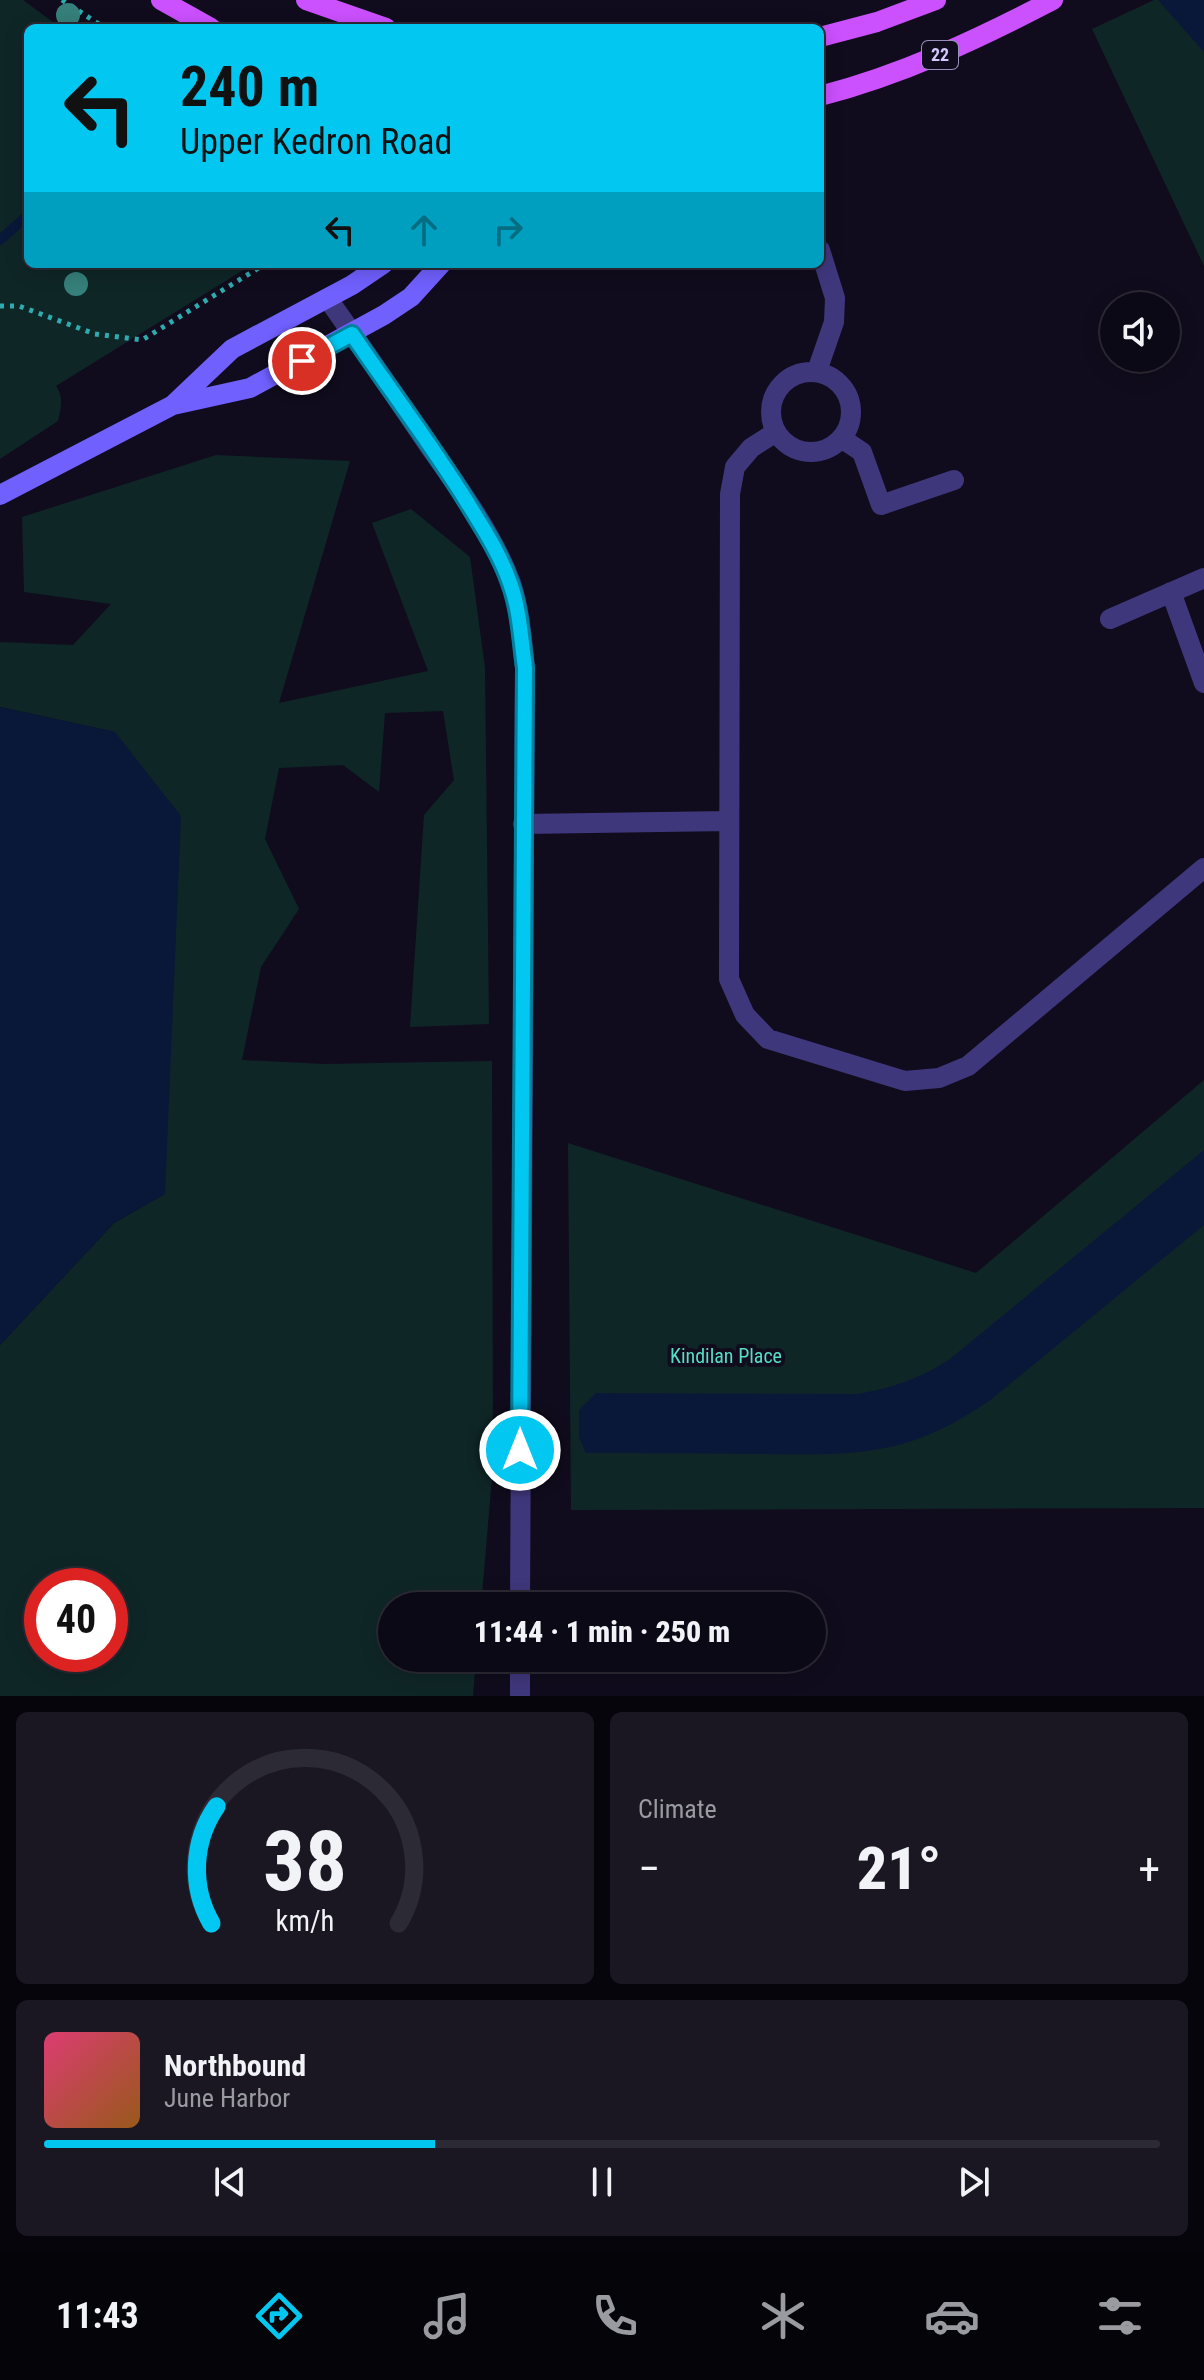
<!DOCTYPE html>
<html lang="en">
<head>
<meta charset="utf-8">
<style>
  body { margin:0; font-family:"Roboto Condensed",sans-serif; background:#1a1723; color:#f1f3f6; height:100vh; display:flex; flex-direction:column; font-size:30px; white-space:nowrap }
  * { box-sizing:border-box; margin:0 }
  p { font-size:26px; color:#9a9aa1 }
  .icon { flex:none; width:44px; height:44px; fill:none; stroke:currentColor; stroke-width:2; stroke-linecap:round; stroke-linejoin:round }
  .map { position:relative; height:1696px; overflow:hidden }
  .panel { display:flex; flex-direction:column; gap:16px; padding:16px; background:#07050c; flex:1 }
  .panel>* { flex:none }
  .guide { position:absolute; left:24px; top:24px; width:800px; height:244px; border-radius:12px; box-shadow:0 4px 20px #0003,0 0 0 2px #2c2a35; background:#01c7f1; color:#111; overflow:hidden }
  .controls { position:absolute; left:1100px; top:292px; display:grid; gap:16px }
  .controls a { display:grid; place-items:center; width:80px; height:80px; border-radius:50%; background:#0c0916; box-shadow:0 4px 20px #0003,0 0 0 2px #2c2a35; font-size:40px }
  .speed { position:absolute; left:24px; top:1568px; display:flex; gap:16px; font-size:40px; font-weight:700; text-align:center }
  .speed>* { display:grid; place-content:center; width:104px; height:104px; border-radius:50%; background:#0c0916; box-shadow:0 4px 20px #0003,0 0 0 2px #2c2a35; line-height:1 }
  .speed .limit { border:12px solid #d22; background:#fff; color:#111 }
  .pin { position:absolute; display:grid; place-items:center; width:68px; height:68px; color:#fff; margin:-34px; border:4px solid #fff; border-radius:50%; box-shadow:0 2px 8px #0007 }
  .me { position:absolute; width:88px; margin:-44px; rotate:0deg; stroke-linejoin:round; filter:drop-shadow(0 0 6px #0008) }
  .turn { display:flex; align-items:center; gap:28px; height:168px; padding:0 24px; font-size:36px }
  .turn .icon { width:104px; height:104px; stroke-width:2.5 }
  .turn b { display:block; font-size:56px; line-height:68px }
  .lanes { display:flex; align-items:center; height:76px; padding:0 24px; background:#0003; justify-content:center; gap:40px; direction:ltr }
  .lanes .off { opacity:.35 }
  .big { font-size:60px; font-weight:800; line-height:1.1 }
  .panel .tile { flex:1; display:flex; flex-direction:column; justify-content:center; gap:12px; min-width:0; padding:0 28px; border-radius:12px; background:#1a1723 }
  .panel .dial { align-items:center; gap:0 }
  .dial svg { height:208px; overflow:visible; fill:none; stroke:#2c2a35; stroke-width:7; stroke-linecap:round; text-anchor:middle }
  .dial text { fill:#f1f3f6; stroke:none }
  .song { display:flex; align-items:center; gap:24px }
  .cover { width:96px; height:96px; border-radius:12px; background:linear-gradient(135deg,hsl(340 70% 55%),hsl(30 70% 35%)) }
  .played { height:8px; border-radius:4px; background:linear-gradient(90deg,#01c7f1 35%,#2c2a35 35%) }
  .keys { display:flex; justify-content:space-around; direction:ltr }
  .heat { display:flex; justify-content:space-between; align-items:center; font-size:44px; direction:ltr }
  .panel .tiles { flex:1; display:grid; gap:16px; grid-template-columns:1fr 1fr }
  .tile:last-child { grid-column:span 2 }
  .trip { position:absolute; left:378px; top:1592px; width:448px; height:80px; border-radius:40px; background:#0c0916; box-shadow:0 4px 20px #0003,0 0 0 2px #2c2a35; font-weight:800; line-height:80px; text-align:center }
  .tab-bar { display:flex; height:128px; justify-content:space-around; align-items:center; background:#050409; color:#9a9aa1 }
  .tab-bar .icon { width:56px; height:56px }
  .tab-bar .selected { color:#01c7f1 }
  .tab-bar b { font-size:36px; color:#f1f3f6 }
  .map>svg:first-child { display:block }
  .green { fill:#0f2627; fill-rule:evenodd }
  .water { fill:#091739 }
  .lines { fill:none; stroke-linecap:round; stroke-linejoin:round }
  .stream { stroke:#091739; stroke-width:10 }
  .path { stroke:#2dabae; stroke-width:5; stroke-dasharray:4 6; stroke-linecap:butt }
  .minor { stroke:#3f377c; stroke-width:20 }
  .tertiary { stroke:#3f377c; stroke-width:20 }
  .secondary { stroke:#7060fe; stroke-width:20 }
  .primary { stroke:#cb50fe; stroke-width:20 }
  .tree { fill:#367f7a }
  .route-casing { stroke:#01819d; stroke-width:20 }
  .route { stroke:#01c7f1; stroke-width:14 }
  .labels { text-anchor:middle; stroke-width:8; stroke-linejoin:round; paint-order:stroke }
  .shield { fill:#100c1d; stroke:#9890bb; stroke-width:2 }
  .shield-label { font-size:18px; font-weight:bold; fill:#d3c8ff }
  .park-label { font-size:20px; fill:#56ddc6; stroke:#100c1d }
</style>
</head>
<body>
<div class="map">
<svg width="1204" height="1696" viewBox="0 0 1204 1696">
  <rect width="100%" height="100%" fill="#100c1d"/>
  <path class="green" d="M0 0H23L61 28H28V264H253L56 386C64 397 61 408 58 421L0 459Z
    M1154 0H1204V266L1092 29Z
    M216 455 350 461 279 703 428 671 372 523 411 509 470 557 485 668 489 1024 410 1027 424 815 454 780 443 711 385 713 379 792 343 765 279 768 265 839 299 909 261 967 242 1060 324 1064 492 1061 493 1466 481 1606H392V1658H476L473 1696H0V1345L114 1223 165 1194 115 732 0 707V642L73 645 111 604 24 592 22 517ZM42 1586H110V1654H42Z
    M1204 1080V1508L571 1510 568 1143 976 1273Z"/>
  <path class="water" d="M1158 0H1204V52Z
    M0 707 115 732 181 816 165 1194 114 1223 0 1345Z
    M1204 1150V1225L989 1401C962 1419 934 1435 902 1444 855 1457 805 1454 757 1454 700 1453 643 1453 586 1453L579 1437V1410L596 1393 858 1394C893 1388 921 1378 950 1359Z"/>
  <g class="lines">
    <path class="stream" d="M0 240 28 215"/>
    <path class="path" d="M62 0 105 28
      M0 306H19L95 334 142 340 265 264"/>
    <path class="minor" d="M817 371 834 322 835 298 820 250
      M771 412a40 40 0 1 1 80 0a40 40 0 1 1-80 0Z
      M776 432 751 448 735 467 730 494 729 979 745 1015 768 1039 905 1081 939 1078 968 1066 1204 868
      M841 438 862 452 881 505 954 480
      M1171 592 1204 683
      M1110 619 1204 578
      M523 824 729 821"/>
    <path class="tertiary" d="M328 299C362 347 396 397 429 446 459 488 493 534 511 583 520 610 522 640 525 668L520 1606
      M520 1696V1658"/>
    <path class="secondary" d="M173 405 232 349 352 285 383 264
      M0 495 173 405 250 388 384 315 411 297 441 264"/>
    <path class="primary" d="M161 0 211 28
      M306 0 386 28
      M820 37 877 22 936 0
      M820 96C902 75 978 39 1053 0"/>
  </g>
  <g class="tree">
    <circle cx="68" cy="15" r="12"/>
    <circle cx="76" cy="284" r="12"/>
  </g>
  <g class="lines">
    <g class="route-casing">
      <path id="route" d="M302 361 352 334C390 390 431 444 467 502 483 528 500 554 510 583 520 610 521 640 525 668L520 1450"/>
    </g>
    <use href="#route" class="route"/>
  </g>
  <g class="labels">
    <rect class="shield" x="922" y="41" width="36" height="28" rx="6"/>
    <g class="shield-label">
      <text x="940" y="61">22</text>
    </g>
    <g class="park-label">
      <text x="726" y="1363">Kindilan Place</text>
    </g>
  </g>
</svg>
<div class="controls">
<a><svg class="icon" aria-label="sound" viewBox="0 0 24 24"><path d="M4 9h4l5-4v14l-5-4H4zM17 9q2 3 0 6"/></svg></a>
</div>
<div class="speed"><div class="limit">40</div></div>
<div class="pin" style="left:302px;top:361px;background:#d93025"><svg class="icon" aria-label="arrive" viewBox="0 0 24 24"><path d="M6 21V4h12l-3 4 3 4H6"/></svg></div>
<svg class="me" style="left:520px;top:1450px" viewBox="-20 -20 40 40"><circle r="17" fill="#01c7f1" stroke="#fff" stroke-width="3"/><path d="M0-11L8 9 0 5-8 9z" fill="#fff"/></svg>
<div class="trip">11:44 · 1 min · 250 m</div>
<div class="guide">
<div class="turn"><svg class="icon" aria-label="left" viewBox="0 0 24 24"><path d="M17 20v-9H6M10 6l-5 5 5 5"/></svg><div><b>240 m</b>Upper Kedron Road</div></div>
<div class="lanes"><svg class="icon" aria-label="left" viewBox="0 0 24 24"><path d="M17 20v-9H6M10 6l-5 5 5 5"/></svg><svg class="icon off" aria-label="ahead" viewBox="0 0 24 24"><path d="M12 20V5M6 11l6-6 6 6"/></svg><svg class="icon off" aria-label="right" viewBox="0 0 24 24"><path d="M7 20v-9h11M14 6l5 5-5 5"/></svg></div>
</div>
</div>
<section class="panel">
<div class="tiles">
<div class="tile dial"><svg viewBox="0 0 100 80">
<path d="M14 69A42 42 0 1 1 86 69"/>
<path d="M14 69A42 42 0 0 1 16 24" stroke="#01c7f1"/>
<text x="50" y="56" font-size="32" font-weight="700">38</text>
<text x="50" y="72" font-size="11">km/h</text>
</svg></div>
<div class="tile"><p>Climate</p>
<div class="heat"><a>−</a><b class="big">21°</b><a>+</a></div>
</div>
<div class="tile">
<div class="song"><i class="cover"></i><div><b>Northbound</b><p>June Harbor</p></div></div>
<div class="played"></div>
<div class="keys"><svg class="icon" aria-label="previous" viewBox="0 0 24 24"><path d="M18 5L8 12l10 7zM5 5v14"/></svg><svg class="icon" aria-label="pause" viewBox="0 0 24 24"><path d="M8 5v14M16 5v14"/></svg><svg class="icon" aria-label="next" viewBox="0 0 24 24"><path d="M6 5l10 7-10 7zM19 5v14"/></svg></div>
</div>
</div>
</section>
<nav class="tab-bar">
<b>11:43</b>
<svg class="icon selected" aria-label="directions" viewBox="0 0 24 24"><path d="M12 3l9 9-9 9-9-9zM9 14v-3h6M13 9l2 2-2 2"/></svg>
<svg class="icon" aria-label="music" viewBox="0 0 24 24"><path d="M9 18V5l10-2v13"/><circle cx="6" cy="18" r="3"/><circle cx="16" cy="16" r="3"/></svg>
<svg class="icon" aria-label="phone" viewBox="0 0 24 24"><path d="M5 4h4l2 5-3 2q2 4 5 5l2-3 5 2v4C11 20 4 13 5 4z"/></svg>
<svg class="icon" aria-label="climate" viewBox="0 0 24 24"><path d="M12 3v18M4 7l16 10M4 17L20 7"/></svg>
<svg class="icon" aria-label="car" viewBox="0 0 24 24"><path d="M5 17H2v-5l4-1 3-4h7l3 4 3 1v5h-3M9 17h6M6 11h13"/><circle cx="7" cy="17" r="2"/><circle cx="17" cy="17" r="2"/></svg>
<svg class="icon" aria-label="filters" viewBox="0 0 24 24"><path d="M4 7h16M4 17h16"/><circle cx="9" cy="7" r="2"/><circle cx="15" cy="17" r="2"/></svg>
</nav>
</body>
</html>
